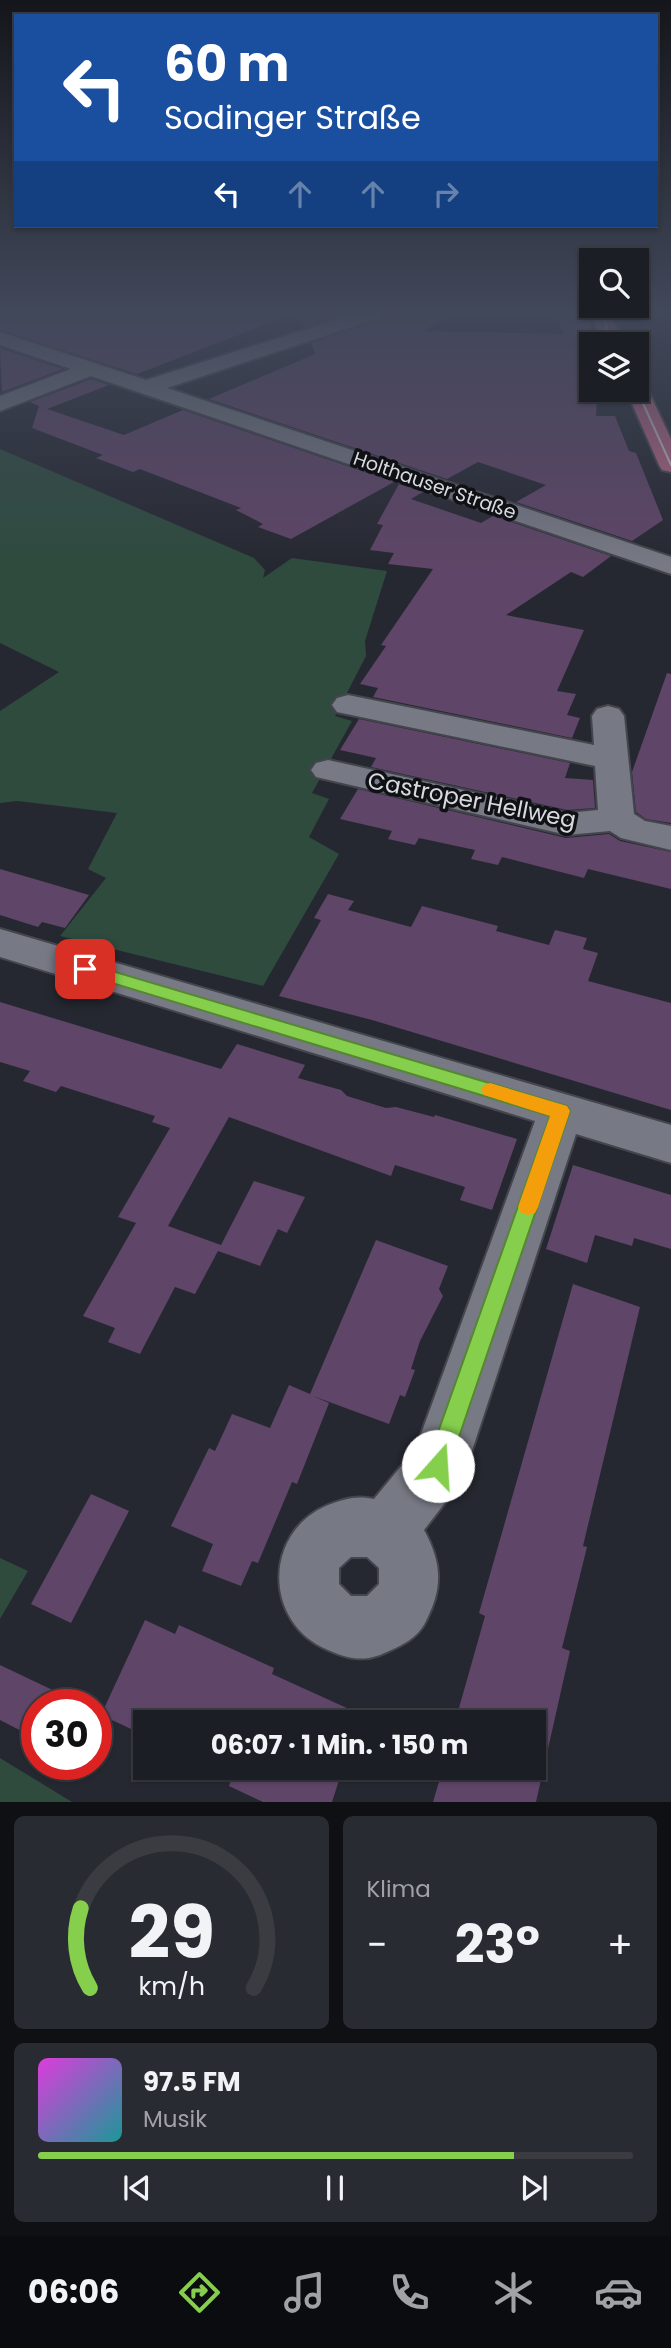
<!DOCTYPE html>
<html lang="de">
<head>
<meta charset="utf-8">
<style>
  body { margin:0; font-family:Poppins,sans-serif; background:#292b32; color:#f1f3f6; height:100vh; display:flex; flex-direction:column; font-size:26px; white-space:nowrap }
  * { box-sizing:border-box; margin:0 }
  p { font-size:23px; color:#a0a2a7 }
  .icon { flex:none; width:38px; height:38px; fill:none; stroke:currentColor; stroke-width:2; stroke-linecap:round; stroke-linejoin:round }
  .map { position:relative; height:1802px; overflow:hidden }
  .sheet { display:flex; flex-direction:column; gap:14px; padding:14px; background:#0f1014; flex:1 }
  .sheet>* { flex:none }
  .top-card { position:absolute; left:14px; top:14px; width:644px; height:214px; border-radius:0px; box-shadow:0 2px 5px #0004,0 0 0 2px #3a3c42; background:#1a4fa0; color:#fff; overflow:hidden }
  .controls { position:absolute; left:579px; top:248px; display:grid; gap:14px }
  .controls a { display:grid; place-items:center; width:70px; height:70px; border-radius:0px; background:#1c1e25; box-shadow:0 2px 5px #0004,0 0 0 2px #3a3c42; font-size:35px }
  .speed { position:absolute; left:21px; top:1689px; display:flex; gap:14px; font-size:35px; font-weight:700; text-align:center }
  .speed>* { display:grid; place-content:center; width:91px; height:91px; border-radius:50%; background:#1c1e25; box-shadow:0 2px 5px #0004,0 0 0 2px #3a3c42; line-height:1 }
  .speed .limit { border:10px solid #d22; background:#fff; color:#111 }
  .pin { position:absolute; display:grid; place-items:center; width:60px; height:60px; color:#fff; margin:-30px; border-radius:14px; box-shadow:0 4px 10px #0006 }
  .me { position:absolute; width:77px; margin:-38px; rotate:19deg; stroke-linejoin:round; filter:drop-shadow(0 0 5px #0008) }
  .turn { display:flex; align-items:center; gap:24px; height:147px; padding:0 35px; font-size:32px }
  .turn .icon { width:91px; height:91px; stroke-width:2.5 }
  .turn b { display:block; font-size:49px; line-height:60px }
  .lanes { display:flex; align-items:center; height:66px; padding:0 35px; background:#0003; justify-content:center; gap:35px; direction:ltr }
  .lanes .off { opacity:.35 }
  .big { font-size:52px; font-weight:700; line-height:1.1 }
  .sheet .widget { flex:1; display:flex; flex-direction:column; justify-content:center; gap:10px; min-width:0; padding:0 24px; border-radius:10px; background:#292b32 }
  .sheet .dial { align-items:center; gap:0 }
  .dial svg { height:182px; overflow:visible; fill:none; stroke:#3a3c42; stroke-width:7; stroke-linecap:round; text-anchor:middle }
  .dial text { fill:#f1f3f6; stroke:none }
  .song { display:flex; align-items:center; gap:21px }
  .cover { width:84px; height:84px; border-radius:10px; background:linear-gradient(135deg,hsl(300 70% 55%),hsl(180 70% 35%)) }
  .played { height:7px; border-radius:4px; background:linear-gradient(90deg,#85cf4d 80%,#3a3c42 80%) }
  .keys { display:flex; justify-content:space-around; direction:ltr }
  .heat { display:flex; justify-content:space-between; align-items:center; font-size:38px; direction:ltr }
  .sheet .tiles { flex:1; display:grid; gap:14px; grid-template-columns:1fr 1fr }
  .widget:last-child { grid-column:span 2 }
  .trip { position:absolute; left:133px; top:1710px; width:413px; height:70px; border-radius:0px; background:#1c1e25; box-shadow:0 2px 5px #0004,0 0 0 2px #3a3c42; font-weight:700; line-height:70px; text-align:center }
  .tab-bar { display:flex; height:112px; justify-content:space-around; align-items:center; background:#0b0c0f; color:#a0a2a7 }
  .tab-bar .icon { width:49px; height:49px }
  .tab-bar .active { color:#85cf4d }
  .tab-bar b { font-size:32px; color:#f1f3f6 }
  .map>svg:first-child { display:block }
  .green { fill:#2e4b3e }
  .building { fill:#5f4567 }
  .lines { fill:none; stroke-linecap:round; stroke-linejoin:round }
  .minor-casing { stroke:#44454d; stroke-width:4 }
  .major-casing { stroke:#44454d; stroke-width:4 }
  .minor { fill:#777984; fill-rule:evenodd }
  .major { fill:#b16380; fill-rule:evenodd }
  .tram { stroke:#c0c1c7; stroke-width:2 }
  .route { fill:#85cf4d; stroke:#568732; stroke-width:2 }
  .slow { fill:#f59e0b }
  .labels { text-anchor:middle; stroke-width:7; stroke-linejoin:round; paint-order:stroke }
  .far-street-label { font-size:19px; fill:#d9dae0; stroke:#101115 }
  .street-label { font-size:23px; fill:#d9dae0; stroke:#101115 }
</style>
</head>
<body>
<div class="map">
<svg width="671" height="1802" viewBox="0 0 671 1802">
  <rect width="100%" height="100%" fill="#262831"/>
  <path class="green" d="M0 449 254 558 265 570 263 578 292 558 387 571 365 641 366 656 335 716 352 721 312 793 329 799 309 837 339 854 263 986 60 936 106 878 88 869 117 813 18 801 0 803V711L59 672 0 643Z
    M0 1558 28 1571 0 1619Z
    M0 1758 72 1802H0Z"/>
  <path class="building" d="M0 314H288V316L137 374 0 330Z
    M299 314H347L304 327Z
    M385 314H450L424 331 563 334 557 314H590L592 400H597L596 416H615L629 451 636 453 663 520 632 541 516 502 546 485 478 462 447 479 209 399 315 354 311 343 380 320Z
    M0 348 63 369 2 392Z
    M91 379 109 385 47 409 124 435 183 410 394 482 291 539 258 527 263 524 236 510 241 508 140 469 133 472 96 458 103 455 32 428 39 406 46 409 30 402Z
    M399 484 423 492 411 499 481 523 493 516 611 556 583 577 571 572 506 615 584 630 557 691 576 694 567 715 580 718 572 738 373 697 378 688 360 684 386 646 381 645 433 569 388 564 394 553 370 550 383 525 377 524Z
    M667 673 671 674V823L646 819 636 812 632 772Z
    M359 719 570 763 565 778 593 780 595 808 567 810 371 767 376 758 340 750Z
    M358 789 566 838 609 834 620 841 671 852V889L588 869 584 878 502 857 498 865 471 859 475 850 419 838 415 845 388 839 392 831 340 819Z
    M0 869 38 880 89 895 65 928 42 922 38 927 0 915Z
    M328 894 354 901 348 910 411 927 422 906 498 926 496 931 549 945 555 930 587 938 583 949 598 953 588 981 671 1003V1110L372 1020 279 996 321 920 314 918Z
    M0 1002 221 1069 237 1044 305 1065 298 1078 341 1090 347 1096 386 1108 396 1107 434 1117 435 1115 517 1139 492 1210 460 1200 465 1187 395 1165 391 1176 229 1117 168 1226 221 1245 254 1181 305 1197 287 1233 278 1229 260 1266 218 1251 195 1294 175 1287 140 1354 108 1342 115 1328 83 1316 136 1223 118 1217 170 1128 152 1122 155 1116 61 1086 56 1092 23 1081 30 1071 0 1062Z
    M573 1165 671 1195V1249L634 1238 632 1246 595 1235 587 1263 546 1249Z
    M376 1240 448 1266 439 1289 443 1296 420 1341 411 1369 415 1370 405 1397 400 1395 389 1424 313 1396 329 1403 297 1484 292 1482 258 1563 252 1561 241 1586 202 1571 213 1544 171 1526 209 1448 215 1451 232 1414 270 1428 289 1385 310 1394Z
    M573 1284 640 1307 583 1546 587 1547 562 1648 570 1651 536 1802H433L443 1768H534V1722H455L485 1616 479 1613Z
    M91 1494 129 1511 71 1623 31 1604Z
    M145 1620 175 1634 179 1625 274 1668 272 1674 360 1714 358 1722H145L144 1735 101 1715Z
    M0 1665 82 1704H37V1739L0 1720Z
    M213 1768H343L332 1802H263L229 1786 232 1777Z"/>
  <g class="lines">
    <g class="minor-casing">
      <path id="minor" d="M354 314H382L379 318 167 388 671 557V574L91 376 0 411V396L71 369 0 345V332L146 380Z
        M348 695 594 745 592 716 597 709 608 706 619 709 624 716 634 814 645 821 671 826V850L621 838 610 831 567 835 316 777 311 770 316 763 328 760 567 813 598 810 595 766 337 712 332 705 337 698Z
        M0 929 671 1125V1163L576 1134 467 1466 458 1486 424 1530C442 1563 443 1588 426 1621 417 1640 398 1647 380 1655 361 1662 346 1658 328 1650 263 1623 263 1532 328 1505 344 1499 357 1495 374 1499L416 1448 535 1121 0 957ZM351 1557H367L379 1568V1584L367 1596H351L339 1584V1568Z"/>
    </g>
    <g class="major-casing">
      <path id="major" d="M592 314H611L623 345H603Z
        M637 384 648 390 671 439V472L662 470 659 465 626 390H637Z"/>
    </g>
    <use href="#minor" class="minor"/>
    <use href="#major" class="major"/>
    <path class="tram" d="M602 314 613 345
      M637 390 671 465"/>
  </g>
  <linearGradient id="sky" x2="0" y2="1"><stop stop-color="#15161b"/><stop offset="0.55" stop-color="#41485a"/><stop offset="1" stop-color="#41485a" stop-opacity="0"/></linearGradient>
  <rect width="671" height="566" fill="url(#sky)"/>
  <path class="route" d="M85 963 567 1106 570 1111 446 1475 438 1478 430 1475 426 1466 550 1116 79 973 76 969 79 964Z"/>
  <path class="slow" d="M490 1083 567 1106 570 1111 538 1207 535 1213 528 1215 521 1213 518 1207 550 1116 484 1095 481 1090 484 1085Z"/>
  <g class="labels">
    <g class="far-street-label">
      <text transform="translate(435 485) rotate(19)" y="7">Holthauser Straße</text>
    </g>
    <g class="street-label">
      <text transform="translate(472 800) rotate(11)" y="8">Castroper Hellweg</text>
    </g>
  </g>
</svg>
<div class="controls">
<a><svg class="icon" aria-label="search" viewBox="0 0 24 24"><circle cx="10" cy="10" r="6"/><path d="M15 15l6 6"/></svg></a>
<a><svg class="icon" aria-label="layers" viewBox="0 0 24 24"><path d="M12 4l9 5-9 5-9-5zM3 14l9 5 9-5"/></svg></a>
</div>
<div class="speed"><div class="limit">30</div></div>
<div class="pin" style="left:85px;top:969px;background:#d93025"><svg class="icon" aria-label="arrive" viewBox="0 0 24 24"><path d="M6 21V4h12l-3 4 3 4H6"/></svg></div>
<svg class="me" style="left:438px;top:1466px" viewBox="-20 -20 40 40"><circle r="19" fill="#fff"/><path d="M0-13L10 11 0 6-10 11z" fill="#85cf4d"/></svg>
<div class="trip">06:07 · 1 Min. · 150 m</div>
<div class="top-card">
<div class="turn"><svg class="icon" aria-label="left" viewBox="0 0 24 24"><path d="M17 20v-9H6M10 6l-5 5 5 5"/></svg><div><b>60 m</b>Sodinger Straße</div></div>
<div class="lanes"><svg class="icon" aria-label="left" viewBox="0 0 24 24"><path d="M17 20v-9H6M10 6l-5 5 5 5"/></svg><svg class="icon off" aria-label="ahead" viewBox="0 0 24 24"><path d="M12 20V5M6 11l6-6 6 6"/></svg><svg class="icon off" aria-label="ahead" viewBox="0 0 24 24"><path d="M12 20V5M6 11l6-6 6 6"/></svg><svg class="icon off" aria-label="right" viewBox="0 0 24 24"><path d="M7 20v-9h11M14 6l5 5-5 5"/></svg></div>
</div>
</div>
<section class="sheet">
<div class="tiles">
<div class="widget dial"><svg viewBox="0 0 100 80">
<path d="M14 69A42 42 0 1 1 86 69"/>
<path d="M14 69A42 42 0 0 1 10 34" stroke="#85cf4d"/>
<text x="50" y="56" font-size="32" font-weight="700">29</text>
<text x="50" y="72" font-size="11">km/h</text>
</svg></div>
<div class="widget"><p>Klima</p>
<div class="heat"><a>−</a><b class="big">23°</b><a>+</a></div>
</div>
<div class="widget">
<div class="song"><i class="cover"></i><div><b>97.5 FM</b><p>Musik</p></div></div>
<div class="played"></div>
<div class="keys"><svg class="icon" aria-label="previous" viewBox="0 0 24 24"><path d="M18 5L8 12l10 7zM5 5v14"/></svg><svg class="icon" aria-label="pause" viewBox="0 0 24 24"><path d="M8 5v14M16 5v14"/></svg><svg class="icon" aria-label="next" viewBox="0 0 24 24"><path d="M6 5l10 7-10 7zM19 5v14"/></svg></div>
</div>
</div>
</section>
<nav class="tab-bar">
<b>06:06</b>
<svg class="icon active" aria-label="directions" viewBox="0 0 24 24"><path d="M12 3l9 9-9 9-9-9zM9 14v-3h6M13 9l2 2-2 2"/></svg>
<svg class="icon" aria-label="music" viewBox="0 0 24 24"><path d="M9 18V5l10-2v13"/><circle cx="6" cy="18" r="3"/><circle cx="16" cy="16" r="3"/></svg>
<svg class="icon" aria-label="phone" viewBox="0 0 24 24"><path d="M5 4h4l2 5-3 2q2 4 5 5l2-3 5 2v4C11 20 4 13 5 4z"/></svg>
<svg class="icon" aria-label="climate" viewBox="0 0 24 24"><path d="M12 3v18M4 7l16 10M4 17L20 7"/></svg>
<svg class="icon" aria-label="car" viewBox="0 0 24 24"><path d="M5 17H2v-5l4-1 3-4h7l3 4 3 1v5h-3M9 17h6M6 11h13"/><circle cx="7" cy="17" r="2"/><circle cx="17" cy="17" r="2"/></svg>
</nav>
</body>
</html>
